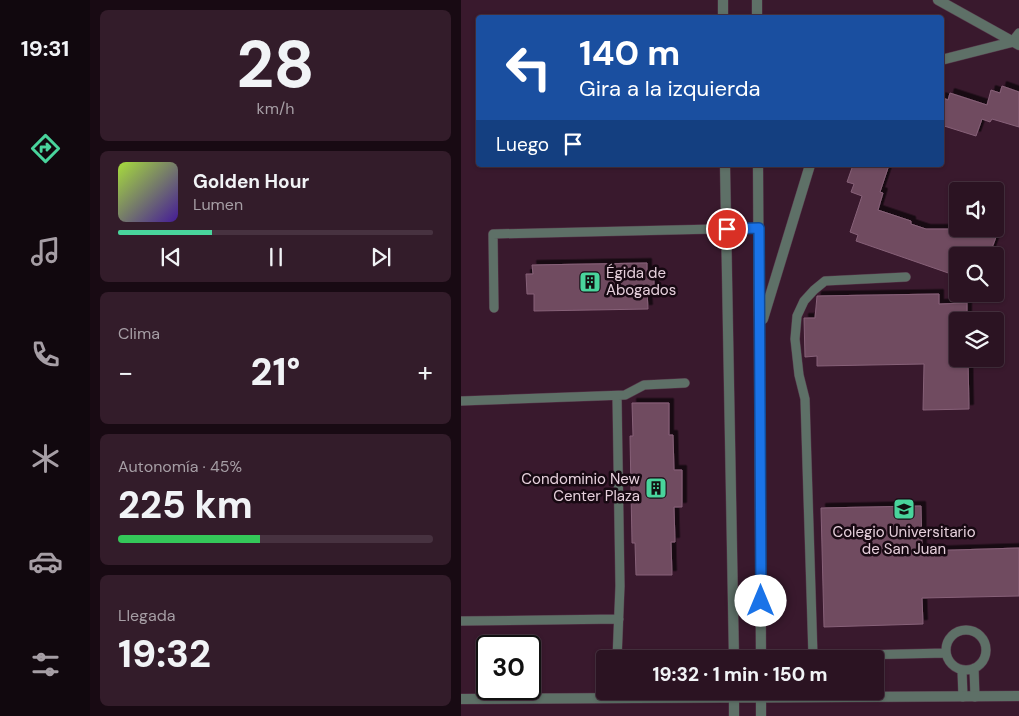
<!DOCTYPE html>
<html lang="es">
<head>
<meta charset="utf-8">
<style>
  body { margin:0; font-family:"DM Sans",sans-serif; background:#331c2a; color:#f1f3f6; height:100vh; display:flex; flex-direction:column; font-size:19px; white-space:nowrap }
  * { box-sizing:border-box; margin:0 }
  p { font-size:16px; color:#a69ea5 }
  .icon { flex:none; width:28px; height:28px; fill:none; stroke:currentColor; stroke-width:2; stroke-linecap:round; stroke-linejoin:round }
  .map { position:relative; flex:1; overflow:hidden }
  .side { display:flex; flex-direction:column; gap:10px; padding:10px; background:#180a13; width:371px }
  .side>* { flex:none }
  .banner { position:absolute; left:15px; top:15px; width:468px; height:152px; border-radius:5px; box-shadow:0 1px 4px #0004,0 0 0 1px #473240; background:#1a4fa0; color:#fff; overflow:hidden }
  .fabs { position:absolute; left:488px; top:182px; display:grid; gap:10px }
  .fabs a { display:grid; place-items:center; width:55px; height:55px; border-radius:5px; background:#2b1322; box-shadow:0 1px 4px #0004,0 0 0 1px #473240; font-size:25px }
  .speed { position:absolute; left:15px; top:635px; display:flex; gap:10px; font-size:25px; font-weight:700; text-align:center }
  .speed>* { display:grid; place-content:center; width:65px; height:65px; border-radius:50%; background:#2b1322; box-shadow:0 1px 4px #0004,0 0 0 1px #473240; line-height:1 }
  .speed .limit { border:2px solid #111; border-radius:8px; background:#fff; color:#111 }
  .pin { position:absolute; display:grid; place-items:center; width:42px; height:42px; color:#fff; margin:-21px; border:2px solid #fff; border-radius:50%; box-shadow:0 1px 5px #0007 }
  .me { position:absolute; width:55px; margin:-28px; rotate:0deg; stroke-linejoin:round; filter:drop-shadow(0 0 4px #0008) }
  .turn { display:flex; align-items:center; gap:18px; height:105px; padding:0 20px; font-size:22px }
  .turn .icon { width:65px; height:65px; stroke-width:2.5 }
  .turn b { display:block; font-size:35px; line-height:42px }
  .then { display:flex; align-items:center; height:48px; padding:0 20px; background:#0003; gap:10px; font-size:19px }
  .big { font-size:38px; font-weight:800; line-height:1.1 }
  .side .widget { flex:1; display:flex; flex-direction:column; justify-content:center; gap:8px; min-width:0; padding:0 18px; border-radius:8px; background:#331c2a }
  .side .dial { align-items:center; gap:0 }
  .dial b { font-size:65px; line-height:1 }
  .song { display:flex; align-items:center; gap:15px }
  .cover { width:60px; height:60px; border-radius:8px; background:linear-gradient(135deg,hsl(80 70% 55%),hsl(260 70% 35%)) }
  .played { height:5px; border-radius:2px; background:linear-gradient(90deg,#49d49c 30%,#473240 30%) }
  .keys { display:flex; justify-content:space-around; direction:ltr }
  .heat { display:flex; justify-content:space-between; align-items:center; font-size:28px; direction:ltr }
  .charge { height:8px; border-radius:4px; background:linear-gradient(90deg,#34c759 45%,#473240 0) }
  .trip { position:absolute; left:135px; top:650px; width:288px; height:50px; border-radius:5px; background:#2b1322; box-shadow:0 1px 4px #0004,0 0 0 1px #473240; font-weight:800; line-height:50px; text-align:center }
  main { display:flex; flex:1; min-height:0 }
  .tab-bar { display:flex; flex-direction:column; width:90px; justify-content:space-around; align-items:center; background:#11080e; color:#a69ea5 }
  .tab-bar .icon { width:35px; height:35px }
  .tab-bar .current { color:#49d49c }
  .tab-bar b { font-size:22px; color:#f1f3f6 }
  .map>svg:first-child { display:block }
  .building { fill:#704b61; stroke:#876178; filter:url(#shadow) }
  .lines { fill:none; stroke-linecap:round; stroke-linejoin:round }
  .service-casing { stroke:#553649; stroke-width:10 }
  .minor-casing { stroke:#553649; stroke-width:11 }
  .service { stroke:#5e7067; stroke-width:9 }
  .minor { stroke:#5e7067; stroke-width:10 }
  .route-casing { stroke:#114b97; stroke-width:12 }
  .route { stroke:#1a73e8; stroke-width:9 }
  .labels { text-anchor:middle; stroke-width:5; stroke-linejoin:round; paint-order:stroke }
  .poi-label { font-size:15px; fill:#e6d0dc; stroke:#170912; text-anchor:start }
</style>
</head>
<body>
<main>
<nav class="tab-bar">
<b>19:31</b>
<svg class="icon current" aria-label="directions" viewBox="0 0 24 24"><path d="M12 3l9 9-9 9-9-9zM9 14v-3h6M13 9l2 2-2 2"/></svg>
<svg class="icon" aria-label="music" viewBox="0 0 24 24"><path d="M9 18V5l10-2v13"/><circle cx="6" cy="18" r="3"/><circle cx="16" cy="16" r="3"/></svg>
<svg class="icon" aria-label="phone" viewBox="0 0 24 24"><path d="M5 4h4l2 5-3 2q2 4 5 5l2-3 5 2v4C11 20 4 13 5 4z"/></svg>
<svg class="icon" aria-label="climate" viewBox="0 0 24 24"><path d="M12 3v18M4 7l16 10M4 17L20 7"/></svg>
<svg class="icon" aria-label="car" viewBox="0 0 24 24"><path d="M5 17H2v-5l4-1 3-4h7l3 4 3 1v5h-3M9 17h6M6 11h13"/><circle cx="7" cy="17" r="2"/><circle cx="17" cy="17" r="2"/></svg>
<svg class="icon" aria-label="filters" viewBox="0 0 24 24"><path d="M4 7h16M4 17h16"/><circle cx="9" cy="7" r="2"/><circle cx="15" cy="17" r="2"/></svg>
</nav>
<section class="side">
<div class="widget dial"><b>28</b><p>km/h</p></div>
<div class="widget">
<div class="song"><i class="cover"></i><div><b>Golden Hour</b><p>Lumen</p></div></div>
<div class="played"></div>
<div class="keys"><svg class="icon" aria-label="previous" viewBox="0 0 24 24"><path d="M18 5L8 12l10 7zM5 5v14"/></svg><svg class="icon" aria-label="pause" viewBox="0 0 24 24"><path d="M8 5v14M16 5v14"/></svg><svg class="icon" aria-label="next" viewBox="0 0 24 24"><path d="M6 5l10 7-10 7zM19 5v14"/></svg></div>
</div>
<div class="widget"><p>Clima</p>
<div class="heat"><a>−</a><b class="big">21°</b><a>+</a></div>
</div>
<div class="widget"><p>Autonomía · 45%</p><b class="big">225 km</b><div class="charge"></div></div>
<div class="widget"><p>Llegada</p><b class="big">19:32</b></div>
</section>
<div class="map">
<svg width="558" height="716" viewBox="0 0 558 716">
  <defs>
    <filter id="shadow"><feDropShadow dx="4.5" dy="-4.5" stdDeviation="0" flood-color="#0009"/></filter>
  </defs>
  <rect width="100%" height="100%" fill="#39192d"/>
  <path class="building" d="M541 86 558 92V127L531 119 529 122 521 119 515 136 480 125V97L487 100 489 93 526 105 530 90 539 93Z
    M392 165H428L419 192 422 193 417 210 450 221V224L465 229H538L528 256H496V276L395 241 397 235 389 232 401 196 390 192 393 184 386 182Z
    M186 263V271H193V291H186L187 309 73 311V294H66L65 274H72L71 265Z
    M478 294V304L506 303V321H496V359H507L508 409 462 410 463 364 356 366V356L344 357 343 318H354L356 296Z
    M171 403H208V435H212L213 470H221V507H213L214 542H210L211 575H175L174 543H171L169 436H172Z
    M460 506 461 551 558 548V596L461 598 462 624 363 627 360 508Z"/>
  <g class="lines">
    <g class="service-casing">
      <path id="service" d="M551 42 558 33
        M445 277 364 281 353 290 343 301 336 316 334 339 338 375 344 399 352 656 485 653
        M33 308 32 234 298 228
        M0 401 164 395 183 385 224 383
        M0 621 158 619
        M485 650a20 20 0 1 1 40 0a20 20 0 1 1-40 0Z
        M156 659 159 586 156 396
        M513 668 514 697
        M501 670 502 697"/>
    </g>
    <g class="minor-casing">
      <path id="minor" d="M262 0V18
        M296 0V18
        M477 0 558 45
        M480 60 551 42
        M264 165 273 659
        M297 165 300 659
        M302 319 349 165
        M300 691V716
        M0 699 558 696
        M273 716V691"/>
    </g>
    <use href="#service" class="service"/>
    <use href="#minor" class="minor"/>
  </g>
  <g class="lines">
    <g class="route-casing">
      <path id="route" d="M266 229 298 228 300 601"/>
    </g>
    <use href="#route" class="route"/>
  </g>
  <defs>
    <g id="building-square" transform="scale(1.125)"><rect x="-9" y="-9" width="18" height="18" rx="4" fill="#49d49c" stroke="#170912"/><path d="M-4-6H4V6H1V3H-1V6H-4ZM-2.5-4.3h1.7v1.8h-1.7ZM.8-4.3h1.7v1.8H.8ZM-2.5-1h1.7V.8h-1.7ZM.8-1h1.7V.8H.8Z" fill="#111"/></g>
    <g id="university-square" transform="scale(1.125)"><rect x="-9" y="-9" width="18" height="18" rx="4" fill="#49d49c" stroke="#170912"/><path d="M0-5L7-2L0 1L-7-2ZM-4 1L0 2.5L4 1V4Q0 6-4 4Z" fill="#111"/></g>
  </defs>
  <g fill-rule="evenodd">
    <use href="#building-square" x="129" y="282"/>
    <use href="#building-square" x="195" y="488"/>
    <use href="#university-square" x="443" y="509"/>
  </g>
  <g class="labels">
    <g class="poi-label">
      <text x="145" y="278">Égida de<tspan x="145" dy="17">Abogados</tspan></text>
      <text x="179" y="484" text-anchor="end">Condominio New<tspan x="179" dy="17">Center Plaza</tspan></text>
      <text x="443" y="537" text-anchor="middle">Colegio Universitario<tspan x="443" dy="17">de San Juan</tspan></text>
    </g>
  </g>
</svg>
<div class="fabs">
<a><svg class="icon" aria-label="sound" viewBox="0 0 24 24"><path d="M4 9h4l5-4v14l-5-4H4zM17 9q2 3 0 6"/></svg></a>
<a><svg class="icon" aria-label="search" viewBox="0 0 24 24"><circle cx="10" cy="10" r="6"/><path d="M15 15l6 6"/></svg></a>
<a><svg class="icon" aria-label="layers" viewBox="0 0 24 24"><path d="M12 4l9 5-9 5-9-5zM3 14l9 5 9-5"/></svg></a>
</div>
<div class="speed"><div class="limit">30</div></div>
<div class="pin" style="left:266px;top:229px;background:#d93025"><svg class="icon" aria-label="arrive" viewBox="0 0 24 24"><path d="M6 21V4h12l-3 4 3 4H6"/></svg></div>
<svg class="me" style="left:300px;top:601px" viewBox="-20 -20 40 40"><circle r="19" fill="#fff"/><path d="M0-13L10 11 0 6-10 11z" fill="#1a73e8"/></svg>
<div class="trip">19:32 · 1 min · 150 m</div>
<div class="banner">
<div class="turn"><svg class="icon" aria-label="left" viewBox="0 0 24 24"><path d="M17 20v-9H6M10 6l-5 5 5 5"/></svg><div><b>140 m</b>Gira a la izquierda</div></div>
<div class="then">Luego<svg class="icon" aria-label="arrive" viewBox="0 0 24 24"><path d="M6 21V4h12l-3 4 3 4H6"/></svg></div>
</div>
</div>
</main>
</body>
</html>
